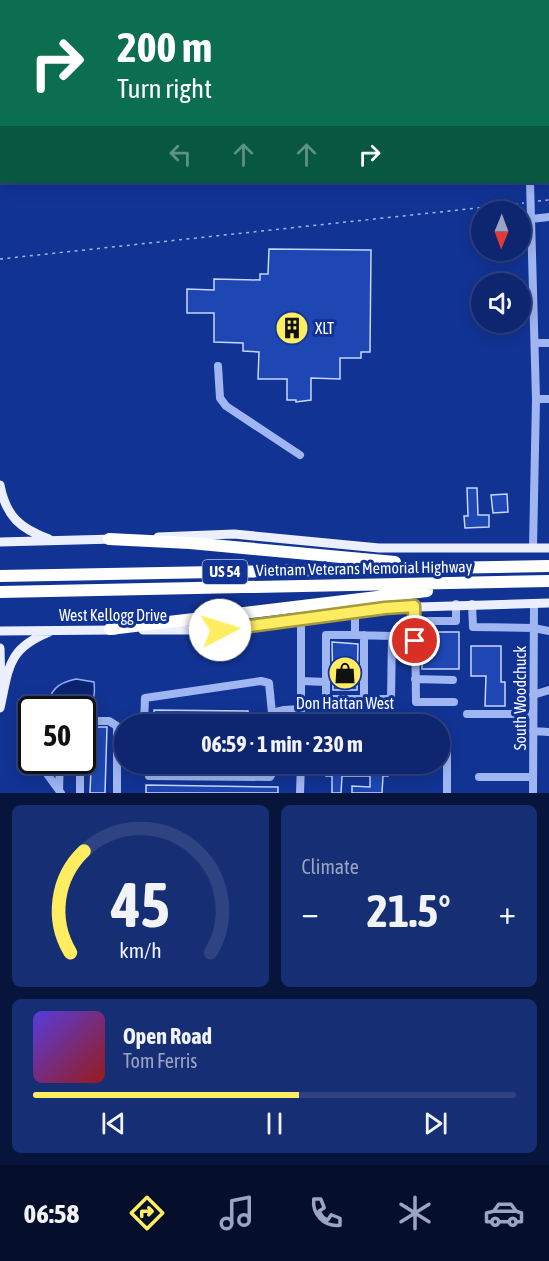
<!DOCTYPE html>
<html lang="en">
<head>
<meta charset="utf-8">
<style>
  body { margin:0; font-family:"Asap Condensed",sans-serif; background:#162e74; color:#f1f3f6; height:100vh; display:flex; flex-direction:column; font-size:22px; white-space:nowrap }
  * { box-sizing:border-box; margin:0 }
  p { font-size:20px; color:#9aa5c3 }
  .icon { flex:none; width:33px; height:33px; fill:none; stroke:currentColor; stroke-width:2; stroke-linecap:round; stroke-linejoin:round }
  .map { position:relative; height:793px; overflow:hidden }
  .side { display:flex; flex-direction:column; gap:12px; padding:12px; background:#07153d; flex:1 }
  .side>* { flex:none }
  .banner { position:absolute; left:0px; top:0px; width:549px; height:183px; box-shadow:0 3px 15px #0003,0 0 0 2px #2d4382; background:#0b6e4f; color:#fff; overflow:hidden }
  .needle { width:39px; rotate:181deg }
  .controls { position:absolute; left:471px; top:201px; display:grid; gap:12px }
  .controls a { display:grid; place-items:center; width:60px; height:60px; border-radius:50%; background:#0d266f; box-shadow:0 3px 15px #0003,0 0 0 2px #2d4382; font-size:30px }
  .speed { position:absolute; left:18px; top:696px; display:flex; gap:12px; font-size:30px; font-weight:700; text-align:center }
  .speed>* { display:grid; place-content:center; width:78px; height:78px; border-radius:50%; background:#0d266f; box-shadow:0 3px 15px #0003,0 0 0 2px #2d4382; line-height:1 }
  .speed .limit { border:3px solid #111; border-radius:9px; background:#fff; color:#111 }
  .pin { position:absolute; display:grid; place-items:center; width:51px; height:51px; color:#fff; margin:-26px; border:3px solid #fff; border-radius:50%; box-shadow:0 2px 6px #0007 }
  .me { position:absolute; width:66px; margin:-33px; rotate:85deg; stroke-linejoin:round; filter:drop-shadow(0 0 4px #0008) }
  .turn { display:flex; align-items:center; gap:21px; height:126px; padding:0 18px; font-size:27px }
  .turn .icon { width:78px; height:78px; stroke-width:2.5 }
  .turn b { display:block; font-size:42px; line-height:51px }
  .lanes { display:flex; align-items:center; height:57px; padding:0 18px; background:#0003; justify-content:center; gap:30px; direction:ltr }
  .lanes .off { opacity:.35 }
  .big { font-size:45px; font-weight:700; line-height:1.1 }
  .side .tile { flex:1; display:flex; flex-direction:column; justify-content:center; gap:9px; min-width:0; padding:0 21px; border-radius:9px; background:#162e74 }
  .side .dial { align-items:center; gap:0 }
  .dial svg { height:156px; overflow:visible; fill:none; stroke:#2d4382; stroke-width:7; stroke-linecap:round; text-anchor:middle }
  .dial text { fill:#f1f3f6; stroke:none }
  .song { display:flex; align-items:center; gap:18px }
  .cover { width:72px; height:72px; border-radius:9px; background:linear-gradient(135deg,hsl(250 70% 55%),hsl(0 70% 35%)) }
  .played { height:6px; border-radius:3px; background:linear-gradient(90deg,#ffed61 55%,#2d4382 55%) }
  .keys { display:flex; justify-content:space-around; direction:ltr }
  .heat { display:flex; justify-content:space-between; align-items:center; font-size:33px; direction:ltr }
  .side .tiles { flex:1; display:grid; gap:12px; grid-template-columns:1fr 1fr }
  .tile:last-child { grid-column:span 2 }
  .trip { position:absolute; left:114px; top:714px; width:336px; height:60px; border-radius:30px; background:#0d266f; box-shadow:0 3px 15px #0003,0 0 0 2px #2d4382; font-weight:700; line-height:60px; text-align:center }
  .dock { display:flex; height:96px; justify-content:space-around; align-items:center; background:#050f2c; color:#9aa5c3 }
  .dock .icon { width:42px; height:42px }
  .dock .on { color:#ffed61 }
  .dock b { font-size:27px; color:#f1f3f6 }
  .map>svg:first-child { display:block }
  .water { fill:#0a2470; stroke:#90aef7; stroke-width:1.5 }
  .building { fill:#1e47b4; stroke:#c6d6fd; stroke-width:1.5 }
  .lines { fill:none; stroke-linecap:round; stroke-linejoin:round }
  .path { stroke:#9fb6f3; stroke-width:1.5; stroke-dasharray:3 4.5; stroke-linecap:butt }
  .minor { stroke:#9fb6f3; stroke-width:8 }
  .major { stroke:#ebefff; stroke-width:9 }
  .highway { stroke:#fff; stroke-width:12 }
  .route-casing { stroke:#a69a3f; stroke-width:15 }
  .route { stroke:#ffed61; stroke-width:10 }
  .labels { text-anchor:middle; stroke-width:6; stroke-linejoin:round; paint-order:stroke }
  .shield { fill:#113394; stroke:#b8c2df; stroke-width:1.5 }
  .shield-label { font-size:15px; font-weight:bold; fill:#fff }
  .poi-label { font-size:16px; fill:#fff; stroke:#113394; text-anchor:start }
  .street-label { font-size:16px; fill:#fff; stroke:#113394 }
</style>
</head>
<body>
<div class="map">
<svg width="549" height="793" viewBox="0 0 549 793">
  <rect width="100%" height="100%" fill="#113394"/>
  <path class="water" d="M76 679 94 682C95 692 95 701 87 708L47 709C50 690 57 683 76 679Z"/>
  <path class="building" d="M269 249 371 250 370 352H361V358H340V379L311 378V400L296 402V400H287V379H258L259 352 243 351V343L214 342V313H187V289L214 290V279L260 280V274H268Z
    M467 488H477L478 515H489V527L465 528 464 516H468Z
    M507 494 508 512 493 513 491 495Z
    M422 632H459V669H422Z
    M332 642 358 644 357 690H333Z
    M471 646H501V682H505V706H485L486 676H471Z
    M154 710 248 711V724H154Z
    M90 727H107L105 793H90L91 769 86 768V758L90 759Z
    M326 764H388V776H383L382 793H352V786L370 787V776H342L341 793H332V776H326Z
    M146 785 278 787V793H146Z"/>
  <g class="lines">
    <path class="path" d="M518 0V2
      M538 201 549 200
      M0 259 524 203"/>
    <path class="minor" d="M529 0V2
      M549 0V9
      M475 2V0
      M548 139H549
      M530 182 536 399 533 548
      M531 219 549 217
      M535 343H549
      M218 366 220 398 226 406 300 455
      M536 399H549
      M472 604 473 627 534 628 549 631
      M414 607 415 621H456V604
      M415 621 416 702H454
      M415 679 453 680
      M301 681 326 682V635H355V612
      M326 682V699H391L392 636 355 635
      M533 695 549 690
      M364 699V635
      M467 714H533
      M82 724 86 721H109L117 726V793
      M144 724 145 698 261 681 269 683 272 713
      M268 724 272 713 284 710 301 709
      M301 724V620
      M533 731 549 732
      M440 747H447V793
      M52 760 47 774 61 793
      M80 760V793
      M149 764V776L270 777 277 764
      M479 777H533
      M59 790 60 760
      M300 793 301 764
      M533 793 534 603"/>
    <path class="major" d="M0 485C6 517 21 529 49 539
      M158 537 234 534 379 548H549
      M0 542 115 539
      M143 630H220L247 627 385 608 549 603
      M0 631 115 630
      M0 648 1 687
      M0 708C9 668 7 649 49 632"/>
    <path class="highway" d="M109 539 190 543 395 562
      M0 576 549 566
      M0 592 549 581
      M110 629 427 591"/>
  </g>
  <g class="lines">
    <g class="route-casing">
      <path id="route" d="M220 630 385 608 414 606 415 641"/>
    </g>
    <use href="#route" class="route"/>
  </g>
  <defs>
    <g id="building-disc" transform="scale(1.725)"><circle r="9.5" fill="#ffed61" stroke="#113394"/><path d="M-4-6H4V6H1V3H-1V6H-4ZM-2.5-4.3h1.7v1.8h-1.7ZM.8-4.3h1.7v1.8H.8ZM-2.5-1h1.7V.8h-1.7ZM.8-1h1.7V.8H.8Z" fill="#111"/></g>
    <g id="shop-disc" transform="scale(1.725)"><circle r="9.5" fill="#ffed61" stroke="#113394"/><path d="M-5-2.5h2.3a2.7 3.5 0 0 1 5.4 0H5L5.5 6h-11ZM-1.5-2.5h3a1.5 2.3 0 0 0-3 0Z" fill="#111"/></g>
  </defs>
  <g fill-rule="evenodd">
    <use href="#building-disc" x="292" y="328"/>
    <use href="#shop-disc" x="345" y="673"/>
  </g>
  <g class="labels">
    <rect class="shield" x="202.5" y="560" width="45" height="24" rx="4.5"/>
    <g class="shield-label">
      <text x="225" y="577">US 54</text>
    </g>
    <g class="poi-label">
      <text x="315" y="334">XLT</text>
      <text x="345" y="709" text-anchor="middle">Don Hattan West</text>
    </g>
    <g class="street-label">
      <text transform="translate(364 568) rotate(-1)" y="6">Vietnam Veterans Memorial Highway</text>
      <text x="113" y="621">West Kellogg Drive</text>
      <text transform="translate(520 698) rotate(-90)" y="6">South Woodchuck</text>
    </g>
  </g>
</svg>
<div class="controls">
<a><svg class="needle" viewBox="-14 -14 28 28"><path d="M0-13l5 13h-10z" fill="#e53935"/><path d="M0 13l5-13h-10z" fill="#9aa5c3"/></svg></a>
<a><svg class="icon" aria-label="sound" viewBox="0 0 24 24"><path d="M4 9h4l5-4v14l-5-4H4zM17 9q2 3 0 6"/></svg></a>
</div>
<div class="speed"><div class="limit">50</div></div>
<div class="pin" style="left:415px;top:641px;background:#d93025"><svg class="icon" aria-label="arrive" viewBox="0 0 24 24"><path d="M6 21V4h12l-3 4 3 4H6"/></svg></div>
<svg class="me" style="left:220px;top:630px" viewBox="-20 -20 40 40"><circle r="19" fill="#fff"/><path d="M0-13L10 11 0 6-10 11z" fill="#ffed61"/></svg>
<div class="trip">06:59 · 1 min · 230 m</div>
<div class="banner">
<div class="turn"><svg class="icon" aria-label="right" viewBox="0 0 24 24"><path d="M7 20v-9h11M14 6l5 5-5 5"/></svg><div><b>200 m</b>Turn right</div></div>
<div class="lanes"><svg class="icon off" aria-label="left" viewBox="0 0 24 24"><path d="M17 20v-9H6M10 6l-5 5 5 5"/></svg><svg class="icon off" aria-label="ahead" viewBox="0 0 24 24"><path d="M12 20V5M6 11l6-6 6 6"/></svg><svg class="icon off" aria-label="ahead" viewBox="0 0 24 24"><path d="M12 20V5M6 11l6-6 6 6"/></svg><svg class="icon" aria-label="right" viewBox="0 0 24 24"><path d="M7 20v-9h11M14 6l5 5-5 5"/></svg></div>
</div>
</div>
<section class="side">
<div class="tiles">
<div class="tile dial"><svg viewBox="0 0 100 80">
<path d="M14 69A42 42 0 1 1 86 69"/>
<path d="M14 69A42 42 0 0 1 21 17" stroke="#ffed61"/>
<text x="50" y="56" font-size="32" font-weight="700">45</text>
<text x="50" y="72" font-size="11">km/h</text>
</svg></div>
<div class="tile"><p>Climate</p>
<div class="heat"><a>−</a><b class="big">21.5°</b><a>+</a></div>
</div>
<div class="tile">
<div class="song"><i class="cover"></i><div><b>Open Road</b><p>Tom Ferris</p></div></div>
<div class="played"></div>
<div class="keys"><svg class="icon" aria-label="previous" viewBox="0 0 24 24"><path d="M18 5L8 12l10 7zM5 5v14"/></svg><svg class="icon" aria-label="pause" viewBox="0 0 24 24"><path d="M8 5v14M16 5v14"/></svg><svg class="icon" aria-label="next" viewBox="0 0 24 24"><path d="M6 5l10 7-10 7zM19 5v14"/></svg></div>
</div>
</div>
</section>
<nav class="dock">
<b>06:58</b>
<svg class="icon on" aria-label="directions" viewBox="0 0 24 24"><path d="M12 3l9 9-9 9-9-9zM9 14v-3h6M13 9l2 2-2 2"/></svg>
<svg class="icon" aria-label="music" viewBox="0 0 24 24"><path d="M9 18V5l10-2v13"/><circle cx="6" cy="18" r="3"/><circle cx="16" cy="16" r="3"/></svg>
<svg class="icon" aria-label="phone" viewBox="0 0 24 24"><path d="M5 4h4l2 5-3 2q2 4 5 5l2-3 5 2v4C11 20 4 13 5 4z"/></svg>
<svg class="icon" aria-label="climate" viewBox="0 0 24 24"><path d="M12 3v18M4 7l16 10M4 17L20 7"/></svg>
<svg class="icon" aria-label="car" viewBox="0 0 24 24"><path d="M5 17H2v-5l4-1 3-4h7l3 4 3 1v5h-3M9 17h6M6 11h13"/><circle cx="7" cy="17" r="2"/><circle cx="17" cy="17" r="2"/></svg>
</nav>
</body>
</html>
